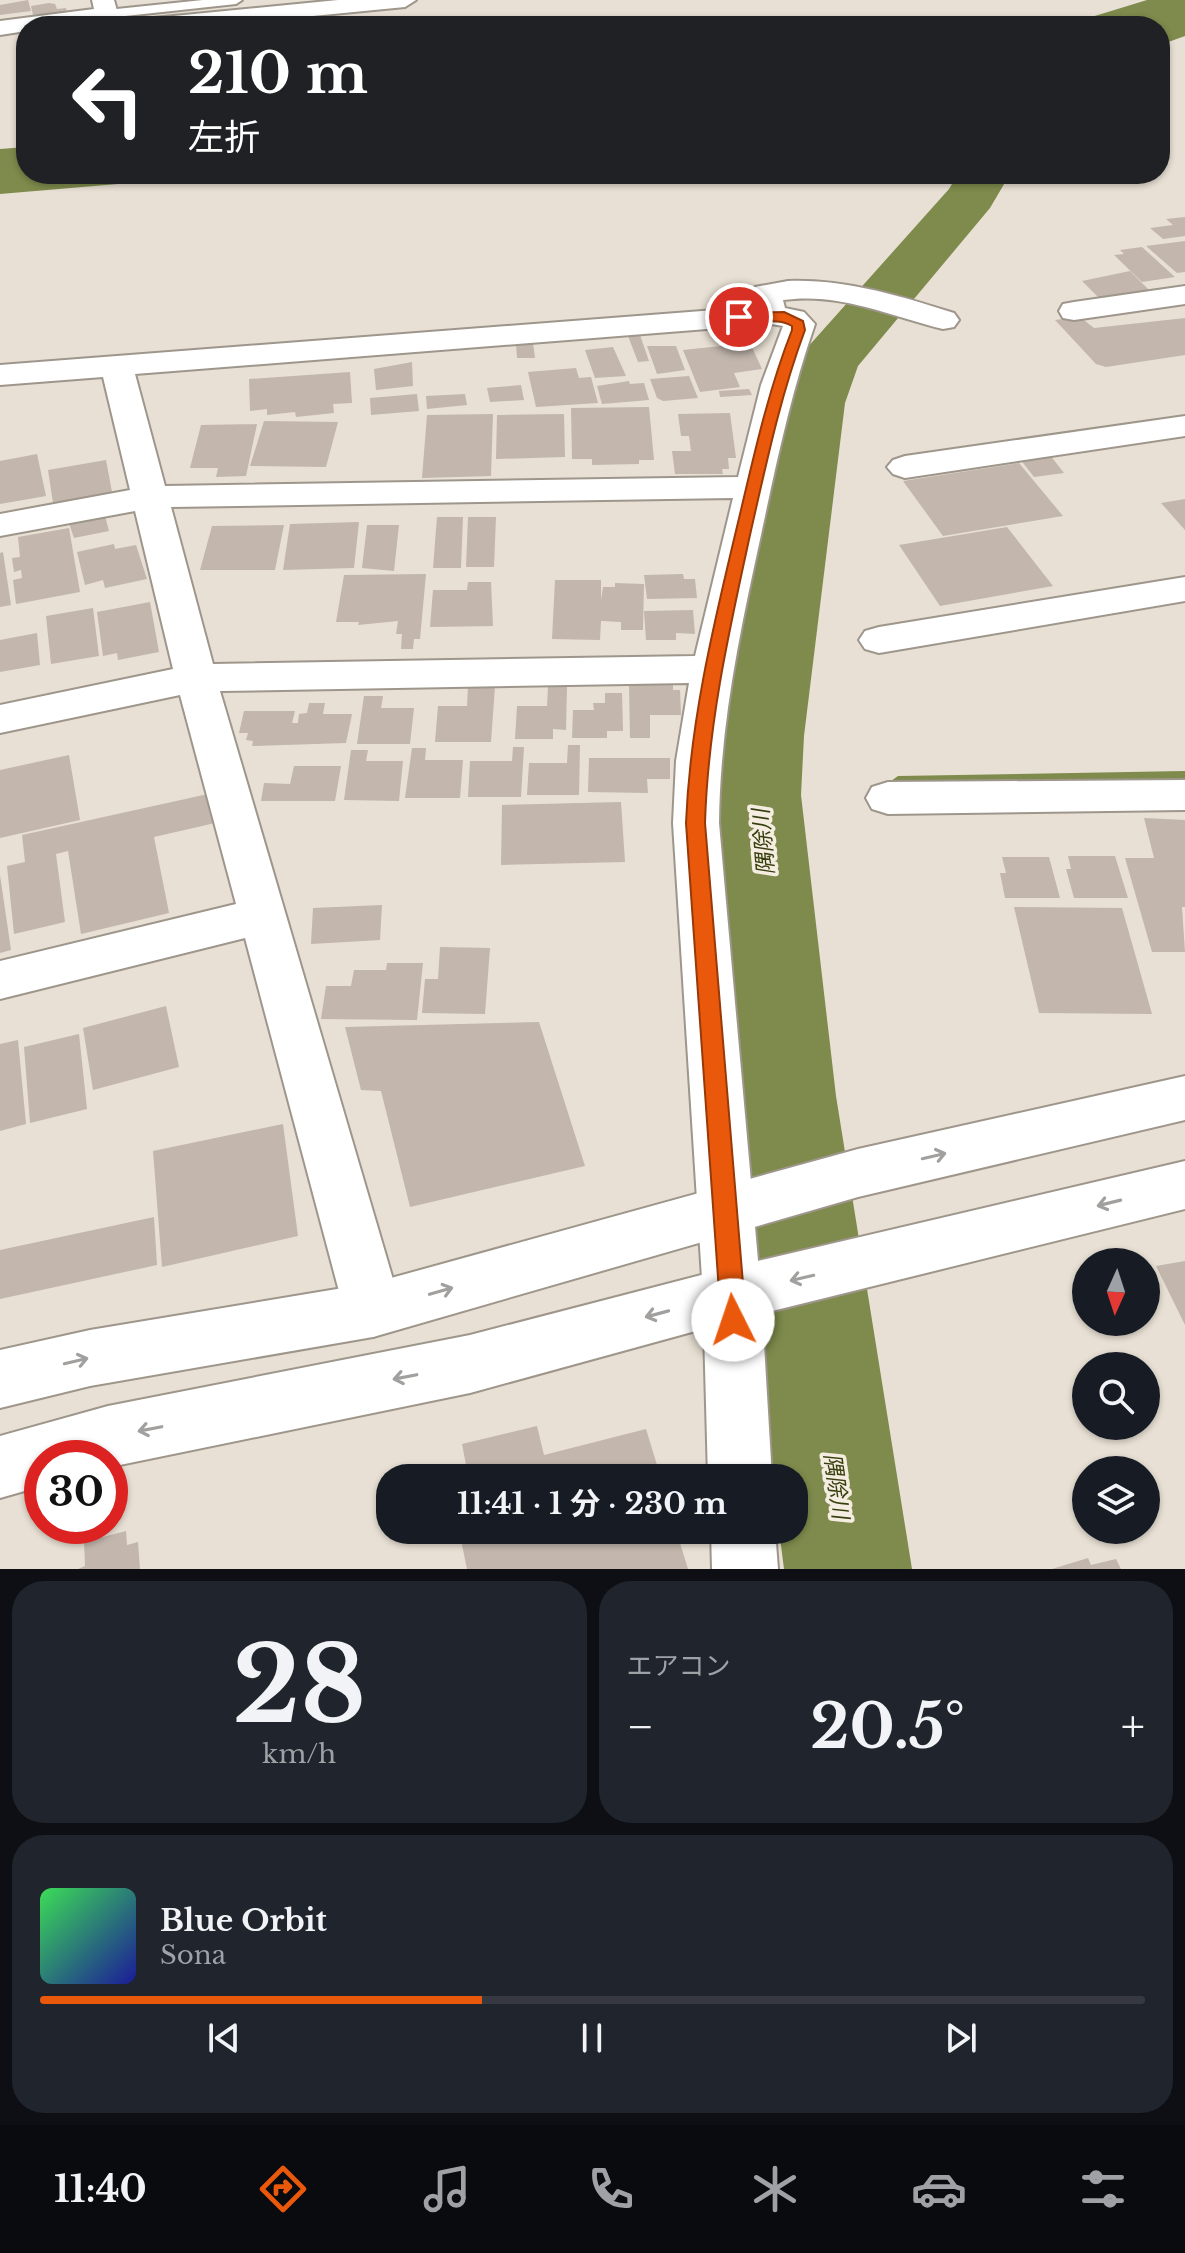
<!DOCTYPE html>
<html lang="ja">
<head>
<meta charset="utf-8">
<style>
  body { margin:0; font-family:"Libre Baskerville","Noto Sans JP",serif; background:#20242c; color:#f1f3f6; height:100vh; display:flex; flex-direction:column; font-size:30px; white-space:nowrap }
  * { box-sizing:border-box; margin:0 }
  p { font-size:26px; color:#9ea1a6 }
  .icon { flex:none; width:44px; height:44px; fill:none; stroke:currentColor; stroke-width:2; stroke-linecap:round; stroke-linejoin:round }
  .map { position:relative; height:1569px; overflow:hidden }
  .sheet { display:flex; flex-direction:column; gap:12px; padding:12px; background:#0d0f14; flex:1 }
  .sheet>* { flex:none }
  .hud { position:absolute; left:16px; top:16px; width:1154px; height:168px; border-radius:32px; box-shadow:0 2px 6px #0004; background:#202124; color:#fff; overflow:hidden }
  .needle { width:52px; rotate:183deg }
  .fabs { position:absolute; left:1072px; top:1248px; display:grid; gap:16px }
  .fabs a { display:grid; place-items:center; width:88px; height:88px; border-radius:50%; background:#171b24; box-shadow:0 2px 6px #0004; font-size:40px }
  .speed { position:absolute; left:24px; top:1440px; display:flex; gap:16px; font-size:40px; font-weight:700; text-align:center }
  .speed>* { display:grid; place-content:center; width:104px; height:104px; border-radius:50%; background:#171b24; box-shadow:0 2px 6px #0004; line-height:1 }
  .speed .limit { border:12px solid #d22; background:#fff; color:#111 }
  .pin { position:absolute; display:grid; place-items:center; width:68px; height:68px; color:#fff; margin:-34px; border:4px solid #fff; border-radius:50%; box-shadow:0 2px 8px #0007 }
  .me { position:absolute; width:88px; margin:-44px; rotate:356deg; stroke-linejoin:round; filter:drop-shadow(0 0 6px #0008) }
  .turn { display:flex; align-items:center; gap:28px; height:168px; padding:0 40px; font-size:36px }
  .turn .icon { width:104px; height:104px; stroke-width:2.5 }
  .turn b { display:block; font-size:56px; line-height:68px }
  .big { font-size:60px; font-weight:700; line-height:1.1 }
  .sheet .card { flex:1; display:flex; flex-direction:column; justify-content:center; gap:12px; min-width:0; padding:0 28px; border-radius:32px; background:#20242c }
  .sheet .dial { align-items:center; gap:0 }
  .dial b { font-size:104px; line-height:1 }
  .song { display:flex; align-items:center; gap:24px }
  .cover { width:96px; height:96px; border-radius:12px; background:linear-gradient(135deg,hsl(130 70% 55%),hsl(240 70% 35%)) }
  .played { height:8px; border-radius:4px; background:linear-gradient(90deg,#ea580c 40%,#363941 40%) }
  .keys { display:flex; justify-content:space-around; direction:ltr }
  .heat { display:flex; justify-content:space-between; align-items:center; font-size:44px; direction:ltr }
  .sheet .tiles { flex:1; display:grid; gap:12px; grid-template-columns:1fr 1fr }
  .card:last-child { grid-column:span 2 }
  .trip { position:absolute; left:376px; top:1464px; width:432px; height:80px; border-radius:32px; background:#171b24; box-shadow:0 2px 6px #0004; font-weight:700; line-height:80px; text-align:center }
  .dock { display:flex; height:128px; justify-content:space-around; align-items:center; background:#090b0e; color:#9ea1a6 }
  .dock .icon { width:56px; height:56px }
  .dock .on { color:#ea580c }
  .dock b { font-size:36px; color:#f1f3f6 }
  .map>svg:first-child { display:block }
  .water { fill:#7e8b4c }
  .lines { fill:none; stroke-linecap:round; stroke-linejoin:round }
  .stream { fill:#7e8b4c; fill-rule:evenodd }
  .river { fill:#7e8b4c; fill-rule:evenodd }
  .building { fill:#c2b6ad }
  .service-casing { stroke:#9e968b; stroke-width:4 }
  .minor-casing { stroke:#9e968b; stroke-width:4 }
  .tertiary-casing { stroke:#9e968b; stroke-width:4 }
  .service { fill:#fff; fill-rule:evenodd }
  .minor { fill:#fff; fill-rule:evenodd }
  .tertiary { fill:#fff; fill-rule:evenodd }
  .oneway { stroke:#a1a09e }
  .route { fill:#ea580c; stroke:#983908; stroke-width:2 }
  .labels { text-anchor:middle; stroke-width:7; stroke-linejoin:round; paint-order:stroke }
  .water-label { font-size:22px; font-style:italic; fill:#363f0d; stroke:#f5ede1 }
</style>
</head>
<body>
<div class="map">
<svg width="1185" height="1569" viewBox="0 0 1185 1569">
  <rect width="100%" height="100%" fill="#e8e0d4"/>
  <path class="water" d="M1147 0H1185V36L1160 45V26H1062Z
    M26 147V174H236L0 194V149Z"/>
  <g class="lines">
    <path class="stream" d="M1185 771V781L898 786 891 781 898 776Z"/>
    <path class="river" d="M958 174H1010L990 208 858 366 845 403 804 736 801 795 836 1096 912 1569H784L779 1530H794V1478H774L734 1096 715 795 720 736 779 403 806 349 949 189Z"/>
  </g>
  <path class="building" d="M28 0 31 11 0 15V5Z
    M49 3 55 4 57 9 66 8 67 14 33 15 31 6Z
    M1185 217V236L1163 239 1150 228 1173 225 1166 219Z
    M1185 241V272L1177 273 1146 246Z
    M1142 247 1175 277 1142 282 1114 255 1124 254 1120 250Z
    M1130 271 1149 290 1100 299 1082 281Z
    M1080 317 1094 328 1185 318V355L1106 367 1096 364 1055 320Z
    M640 335 649 361 638 362 628 336Z
    M533 343 535 358H517L516 344Z
    M750 343 762 369 734 373 740 387 700 392 683 350Z
    M647 346H676L685 370 657 374Z
    M613 347 626 376 595 378 585 350Z
    M412 362 413 386 376 390 374 369Z
    M576 368 579 378 591 377 598 403 536 407 528 372Z
    M350 372 352 403 333 404 334 413 296 417 295 412 267 415V409L250 411 249 379Z
    M689 376 698 398 663 401 657 398 650 379Z
    M629 381 630 384 644 383 649 400 602 404 597 386Z
    M521 385 524 400 490 402 487 388Z
    M749 389 752 395 720 397 719 391Z
    M417 394 419 411 371 415 370 398Z
    M465 394 467 405 427 409 426 396Z
    M649 407 654 460H639V464L592 465V459H572L571 408Z
    M730 413 736 458H728L729 469H722L723 474H675L672 451H691L689 436H681L678 414Z
    M493 414 491 476 422 478 427 415Z
    M564 414 565 457 496 459 497 415Z
    M264 421 338 422 326 467 250 466Z
    M257 424 246 476 216 477 218 468H190L201 425Z
    M37 454 46 496 0 504V461Z
    M1050 455 1064 473 1034 477 1020 459Z
    M106 460 112 492 53 503 48 470Z
    M1019 463 1063 516 943 536 903 481Z
    M1185 499V530L1161 503Z
    M105 516 109 531 74 538 69 523Z
    M437 517H463L461 568H433Z
    M468 517H496L494 567H466Z
    M359 522 354 568 283 570 290 524Z
    M284 525 275 570H200L212 526Z
    M367 525H399L394 571 362 568Z
    M1007 527 1053 586 940 606 899 545Z
    M69 528 80 592 16 604 13 580 22 578 21 570 14 572 12 558 20 557 18 537Z
    M114 544 115 549 136 545 147 579 105 588 103 580 85 585 77 552Z
    M3 552 11 605 0 607V553Z
    M426 574 420 639H414L413 649H401L402 634H396L398 621 358 625 359 622H336L344 575Z
    M683 574 684 579H695L697 598 647 599 644 575Z
    M555 580H601V600L603 587H615V583L644 584 643 630H621V622L601 621 600 640 552 639Z
    M468 582H491L493 626 430 627 433 590H467Z
    M150 602 159 652 118 660 117 653 103 656 97 612Z
    M93 608 99 656 51 664 46 616Z
    M693 610 695 634 676 633V640H646L644 611Z
    M37 633 40 665 0 672V640Z
    M629 684H673V690H680L681 715H650V738H630Z
    M468 686H495L491 742H435L438 706H467Z
    M548 687H567L566 730 553 729V739H515L517 706H547Z
    M605 693H622L623 731H607V738H572L573 710H594L593 703H605Z
    M364 696H383L381 708H414L410 744H357Z
    M309 703H325L323 714H352L346 743 252 746 253 741 246 740 248 733H239L244 711H295L292 723H298L299 714 307 713Z
    M568 745H580L579 795H527L529 763H567Z
    M513 747H524L521 797H468L470 761H512Z
    M412 748H426L425 760H463L460 798H405Z
    M351 750H368L366 761H403L399 801 344 800Z
    M69 755 80 820 0 838V770Z
    M589 758H670V779H647L648 793 588 792Z
    M294 766H341L335 801H261L264 783 290 784Z
    M208 794 215 823 154 837 169 913 81 934 68 851 56 854 65 922 14 934 7 866 25 862 22 835Z
    M621 802 625 862 501 865 502 805Z
    M1144 818 1185 820V907H1182L1185 952H1152L1125 858H1154Z
    M1068 856H1115L1128 898H1074L1066 869H1071Z
    M1002 857H1049L1060 898H1005L1000 873H1006Z
    M0 875 11 950 0 953Z
    M382 905 380 940 311 944 313 908Z
    M1014 907 1122 908 1152 1014 1039 1013Z
    M440 947 490 948 485 1014 422 1013 425 979H438Z
    M387 963H423L417 1020 321 1019 326 986H351L354 970H386Z
    M166 1006 179 1067 93 1090 83 1028Z
    M539 1022 585 1166 410 1207 381 1091 361 1090 345 1027Z
    M79 1034 87 1109 30 1123 24 1047Z
    M18 1040 26 1124 0 1131V1044Z
    M283 1124 298 1236 162 1267 153 1151Z
    M154 1217 157 1265 0 1299V1250Z
    M1185 1261V1325L1156 1266Z
    M537 1426 544 1455 646 1429 661 1478H462L468 1475 462 1444Z
    M459 1530H676L688 1569H467Z
    M126 1531 127 1545 138 1542 140 1569H78L85 1566 84 1542Z
    M1088 1558 1091 1565 1116 1559 1121 1569H1052Z"/>
  <g class="lines">
    <g class="service-casing">
      <path id="service" d="M203 0H242L236 4 107 18 101 14 107 10Z"/>
    </g>
    <g class="minor-casing">
      <path id="minor" d="M92 0H114L118 14 107 21 26 26V31L0 35V21L94 9Z
        M338 0H416L405 7 211 26H132L143 19Z
        M788 281C846 279 900 296 954 313L959 320 954 327 943 329C890 316 839 292 783 300L785 308 804 312 815 324C791 393 776 464 761 535 740 631 720 725 719 823L761 1294 772 1478H708L703 1294 673 823 676 761 689 683 220 691 402 1310 394 1329 373 1337 352 1329 344 1310 245 938 0 999V961L236 904 180 695 0 733V705L173 669 135 511 0 536V514L130 490 103 377 0 385V365L754 307 751 293 755 287ZM771 324 783 326 761 385 738 477 165 486 135 374ZM733 498 695 656 213 664 171 507Z
        M1185 286V304L1074 320 1063 318 1059 311 1063 304 1074 302Z
        M1185 416V436L905 478 893 474 887 467 893 460 905 456Z
        M1185 577V601L879 653 865 649 859 640 865 631 879 627Z
        M1185 780V810L888 814 872 809 866 798 872 787 888 782Z
        M711 1530H775L778 1569H712Z"/>
    </g>
    <g class="tertiary-casing">
      <path id="tertiary" d="M1185 1076V1120L858 1197 373 1337 90 1386 0 1408V1350L90 1330 373 1283 858 1149Z
        M1185 1161V1209L732 1321 470 1393 110 1467V1458H42V1486L0 1498V1436L108 1406 470 1335 732 1267Z"/>
    </g>
    <use href="#service" class="service"/>
    <use href="#minor" class="minor"/>
    <use href="#tertiary" class="tertiary"/>
  </g>
  <defs><path id="oneway-shaft" d="M-6 0H5M1.5-3L5.5 0L1.5 3" fill="none" stroke-width="1.6" stroke-linecap="round" stroke-linejoin="round" transform="scale(2)"/></defs>
  <g class="oneway">
    <use href="#oneway-shaft" transform="translate(934 1156) rotate(-13)"/>
    <use href="#oneway-shaft" transform="translate(1109 1203) rotate(166)"/>
    <use href="#oneway-shaft" transform="translate(802 1278) rotate(167)"/>
    <use href="#oneway-shaft" transform="translate(441 1291) rotate(-16)"/>
    <use href="#oneway-shaft" transform="translate(657 1314) rotate(165)"/>
    <use href="#oneway-shaft" transform="translate(76 1361) rotate(-13)"/>
    <use href="#oneway-shaft" transform="translate(405 1377) rotate(169)"/>
    <use href="#oneway-shaft" transform="translate(150 1429) rotate(169)"/>
  </g>
  <path class="route" d="M784 312 803 321 805 330C780 397 766 465 750 535 729 631 708 724 705 823L746 1320 742 1328 733 1331 725 1328 721 1320 686 823C690 724 712 631 735 535 752 465 766 396 792 330V326C774 315 749 328 733 317L739 313Z"/>
  <g class="labels">
    <g class="water-label">
      <text transform="translate(763 842) rotate(-95)" y="8">隅除川</text>
      <text transform="translate(837 1486) rotate(82)" y="8">隅除川</text>
    </g>
  </g>
</svg>
<div class="fabs">
<a><svg class="needle" viewBox="-14 -14 28 28"><path d="M0-13l5 13h-10z" fill="#e53935"/><path d="M0 13l5-13h-10z" fill="#9ea1a6"/></svg></a>
<a><svg class="icon" aria-label="search" viewBox="0 0 24 24"><circle cx="10" cy="10" r="6"/><path d="M15 15l6 6"/></svg></a>
<a><svg class="icon" aria-label="layers" viewBox="0 0 24 24"><path d="M12 4l9 5-9 5-9-5zM3 14l9 5 9-5"/></svg></a>
</div>
<div class="speed"><div class="limit">30</div></div>
<div class="pin" style="left:739px;top:317px;background:#d93025"><svg class="icon" aria-label="arrive" viewBox="0 0 24 24"><path d="M6 21V4h12l-3 4 3 4H6"/></svg></div>
<svg class="me" style="left:733px;top:1320px" viewBox="-20 -20 40 40"><circle r="19" fill="#fff"/><path d="M0-13L10 11 0 6-10 11z" fill="#ea580c"/></svg>
<div class="trip">11:41 · 1 分 · 230 m</div>
<div class="hud">
<div class="turn"><svg class="icon" aria-label="left" viewBox="0 0 24 24"><path d="M17 20v-9H6M10 6l-5 5 5 5"/></svg><div><b>210 m</b>左折</div></div>
</div>
</div>
<section class="sheet">
<div class="tiles">
<div class="card dial"><b>28</b><p>km/h</p></div>
<div class="card"><p>エアコン</p>
<div class="heat"><a>−</a><b class="big">20.5°</b><a>+</a></div>
</div>
<div class="card">
<div class="song"><i class="cover"></i><div><b>Blue Orbit</b><p>Sona</p></div></div>
<div class="played"></div>
<div class="keys"><svg class="icon" aria-label="previous" viewBox="0 0 24 24"><path d="M18 5L8 12l10 7zM5 5v14"/></svg><svg class="icon" aria-label="pause" viewBox="0 0 24 24"><path d="M8 5v14M16 5v14"/></svg><svg class="icon" aria-label="next" viewBox="0 0 24 24"><path d="M6 5l10 7-10 7zM19 5v14"/></svg></div>
</div>
</div>
</section>
<nav class="dock">
<b>11:40</b>
<svg class="icon on" aria-label="directions" viewBox="0 0 24 24"><path d="M12 3l9 9-9 9-9-9zM9 14v-3h6M13 9l2 2-2 2"/></svg>
<svg class="icon" aria-label="music" viewBox="0 0 24 24"><path d="M9 18V5l10-2v13"/><circle cx="6" cy="18" r="3"/><circle cx="16" cy="16" r="3"/></svg>
<svg class="icon" aria-label="phone" viewBox="0 0 24 24"><path d="M5 4h4l2 5-3 2q2 4 5 5l2-3 5 2v4C11 20 4 13 5 4z"/></svg>
<svg class="icon" aria-label="climate" viewBox="0 0 24 24"><path d="M12 3v18M4 7l16 10M4 17L20 7"/></svg>
<svg class="icon" aria-label="car" viewBox="0 0 24 24"><path d="M5 17H2v-5l4-1 3-4h7l3 4 3 1v5h-3M9 17h6M6 11h13"/><circle cx="7" cy="17" r="2"/><circle cx="17" cy="17" r="2"/></svg>
<svg class="icon" aria-label="filters" viewBox="0 0 24 24"><path d="M4 7h16M4 17h16"/><circle cx="9" cy="7" r="2"/><circle cx="15" cy="17" r="2"/></svg>
</nav>
</body>
</html>
